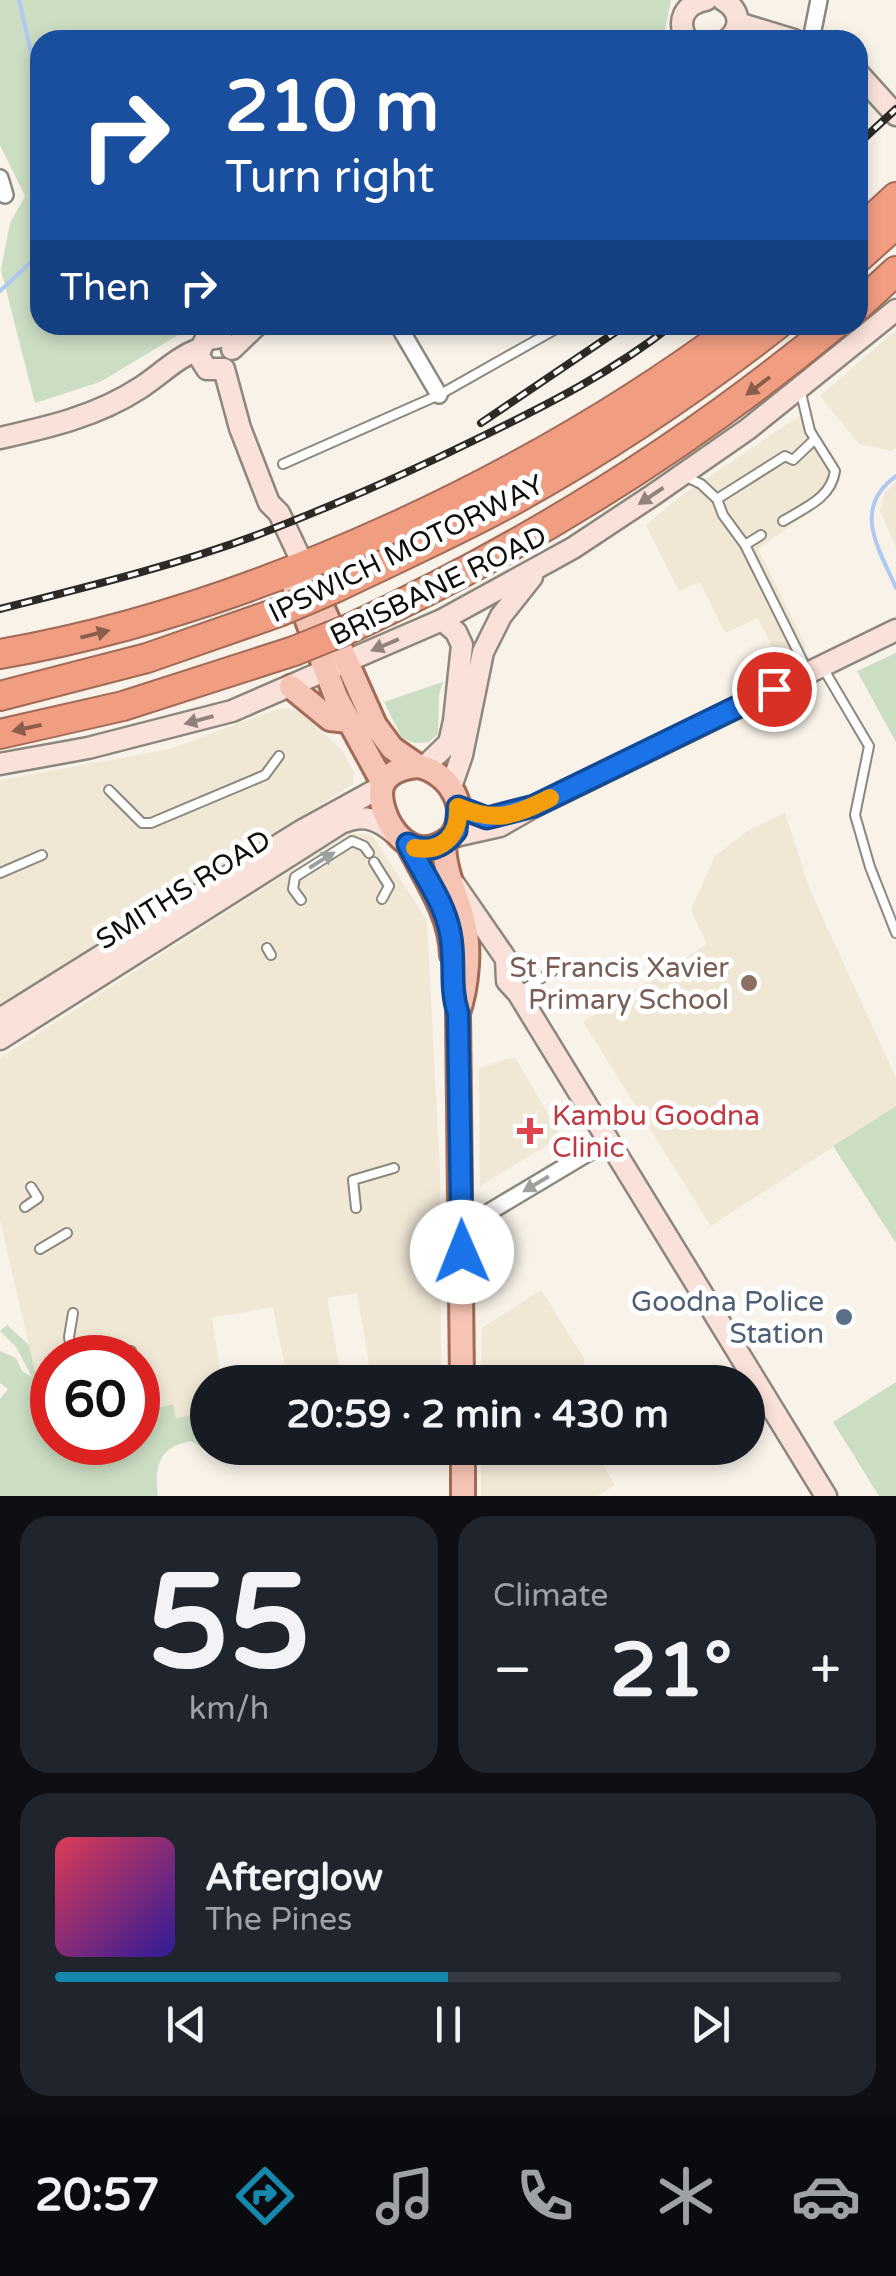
<!DOCTYPE html>
<html lang="en">
<head>
<meta charset="utf-8">
<style>
  body { margin:0; font-family:"Varela Round",sans-serif; background:#20242c; color:#f1f3f6; height:100vh; display:flex; flex-direction:column; font-size:38px; white-space:nowrap }
  * { box-sizing:border-box; margin:0 }
  p { font-size:32px; color:#9ea1a6 }
  .icon { flex:none; width:55px; height:55px; fill:none; stroke:currentColor; stroke-width:2; stroke-linecap:round; stroke-linejoin:round }
  .map { position:relative; height:1496px; overflow:hidden }
  .side { display:flex; flex-direction:column; gap:20px; padding:20px; background:#0d0f14; flex:1 }
  .side>* { flex:none }
  .top-card { position:absolute; left:30px; top:30px; width:838px; height:305px; border-radius:30px; box-shadow:0 5px 15px #0003; background:#1a4fa0; color:#fff; overflow:hidden }
  .speed { position:absolute; left:30px; top:1335px; display:flex; gap:20px; font-size:50px; font-weight:700; text-align:center }
  .speed>* { display:grid; place-content:center; width:130px; height:130px; border-radius:50%; background:#171b24; box-shadow:0 5px 15px #0003; line-height:1 }
  .speed .limit { border:15px solid #d22; background:#fff; color:#111 }
  .pin { position:absolute; display:grid; place-items:center; width:85px; height:85px; color:#fff; margin:-42px; border:5px solid #fff; border-radius:50%; box-shadow:0 2px 10px #0007 }
  .me { position:absolute; width:110px; margin:-55px; rotate:359deg; stroke-linejoin:round; filter:drop-shadow(0 0 8px #0008) }
  .turn { display:flex; align-items:center; gap:35px; height:210px; padding:0 30px; font-size:45px }
  .turn .icon { width:130px; height:130px; stroke-width:2.5 }
  .turn b { display:block; font-size:70px; line-height:85px }
  .then { display:flex; align-items:center; height:95px; padding:0 30px; background:#0003; gap:20px; font-size:38px }
  .big { font-size:75px; font-weight:800; line-height:1.1 }
  .side .card { flex:1; display:flex; flex-direction:column; justify-content:center; gap:15px; min-width:0; padding:0 35px; border-radius:30px; background:#20242c }
  .side .dial { align-items:center; gap:0 }
  .dial b { font-size:130px; line-height:1 }
  .song { display:flex; align-items:center; gap:30px }
  .cover { width:120px; height:120px; border-radius:15px; background:linear-gradient(135deg,hsl(350 70% 55%),hsl(250 70% 35%)) }
  .played { height:10px; border-radius:5px; background:linear-gradient(90deg,#1788ad 50%,#363941 50%) }
  .keys { display:flex; justify-content:space-around; direction:ltr }
  .heat { display:flex; justify-content:space-between; align-items:center; font-size:55px; direction:ltr }
  .side .tiles { flex:1; display:grid; gap:20px; grid-template-columns:1fr 1fr }
  .card:last-child { grid-column:span 2 }
  .trip { position:absolute; left:190px; top:1365px; width:575px; height:100px; border-radius:50px; background:#171b24; box-shadow:0 5px 15px #0003; font-weight:800; line-height:100px; text-align:center }
  .tabs { display:flex; height:160px; justify-content:space-around; align-items:center; background:#090b0e; color:#9ea1a6 }
  .tabs .icon { width:70px; height:70px }
  .tabs .selected { color:#1788ad }
  .tabs b { font-size:45px; color:#f1f3f6 }
  .map>svg:first-child { display:block }
  .built { fill:#f0e7d5 }
  .green { fill:#cbddc3 }
  .lines { fill:none; stroke-linecap:round; stroke-linejoin:round }
  .stream { stroke:#afc9f1; stroke-width:4 }
  .lane-casing { stroke:#8c887e; stroke-width:12 }
  .street-casing { stroke:#8c887e; stroke-width:20 }
  .secondary-casing { stroke:#8c887e; stroke-width:25 }
  .primary-casing { stroke:#a26b58; stroke-width:28 }
  .highway-casing { stroke:#a26b58; stroke-width:32 }
  .lane { stroke:#fff; stroke-width:8 }
  .street { stroke:#fff; stroke-width:15 }
  .secondary { stroke:#fae2da; stroke-width:20 }
  .primary { stroke:#f6c4b4; stroke-width:22 }
  .highway { stroke:#f09d82; stroke-width:28 }
  .rail-casing { stroke:#2d2a25; stroke-width:8 }
  .rail { stroke:#fff; stroke-width:4; stroke-dasharray:11; stroke-linecap:butt }
  .highway-bridge-casing { stroke:#a26b58; stroke-width:32; stroke-linecap:butt }
  .highway-bridge { stroke:#f09d82; stroke-width:28 }
  .oneway { fill:#8b5d4c }
  .oneway2 { fill:#91837c }
  .oneway3 { fill:#9f9f9d }
  .route-casing { stroke:#114b97; stroke-width:25 }
  .route { stroke:#1a73e8; stroke-width:18 }
  .slow { stroke:#f59e0b; stroke-width:18 }
  .education-dot { fill:#8d6e63; stroke:#fff; stroke-width:4 }
  .health-dot { fill:#e0444e; stroke:#fff; stroke-width:4 }
  .service-dot { fill:#5c6f8a; stroke:#fff; stroke-width:4 }
  .labels { text-anchor:middle; stroke-width:10; stroke-linejoin:round; paint-order:stroke }
  .street-label { font-size:28px; fill:#100e0a; stroke:#fff }
  .education-label { font-size:28px; fill:#785e54; stroke:#fff; text-anchor:end }
  .health-label { font-size:28px; fill:#be3a42; stroke:#fff; text-anchor:start }
  .service-label { font-size:28px; fill:#4e5e75; stroke:#fff; text-anchor:end }
</style>
</head>
<body>
<div class="map">
<svg width="896" height="1496" viewBox="0 0 896 1496">
  <rect width="100%" height="100%" fill="#f8f2e8"/>
  <path class="built" d="M896 330V448L891 451 859 444 820 396Z
    M811 408 817 434 838 463 841 474 837 489 824 502 758 549 807 648 779 661 758 618 725 633 700 582 679 591 646 525 681 496Z
    M896 483V547L880 511 885 492Z
    M289 708 300 712 342 750 354 772 353 784 0 1006V780L170 749 277 709Z
    M785 813 810 890 896 1078V1106L711 1226 583 1022 707 944 691 910 715 856 749 830Z
    M350 833 372 835 427 921 440 1174 441 1370 372 1382 357 1293 327 1298 342 1382H288L273 1307 212 1318 222 1382H208L207 1412 175 1418 172 1405 138 1413V1358H52V1393L35 1371 0 1220V1058Z
    M515 1057 561 1137 480 1186 479 1068Z
    M541 1290 584 1358V1382H481L482 1328Z
    M481 1448H592L615 1485 597 1496H481Z"/>
  <path class="green" d="M0 0H671L663 40H40V325H195L100 382 35 403 1 270 10 223 25 196 0 145Z
    M896 653V742L857 671Z
    M443 682 439 695 438 734 429 742 414 743 402 738 384 702Z
    M896 1106V1243L833 1146Z
    M7 1325 29 1345 35 1371 52 1393V1442H138V1413L173 1404 176 1418 193 1415 199 1431 207 1440 208 1448H224L216 1456 191 1441C159 1447 154 1465 158 1496H0V1399L8 1389 0 1383V1351L16 1358 22 1371 32 1377 16 1347 0 1331Z
    M896 1382V1496H879L833 1422Z"/>
  <g class="lines">
    <path class="stream" d="M19 0 40 91
      M0 291 40 254
      M896 476C851 509 879 548 896 588"/>
    <g class="lane-casing">
      <path id="lane" d="M283 464 439 395 563 325
        M684 476 701 484 717 499
        M783 521C806 507 831 498 835 471L810 431 800 389
        M745 545 761 535
        M823 668 869 746 855 815 870 867 896 933
        M808 672 745 545 723 515 717 499 785 456 793 460 814 440
        M109 790 142 823H151L265 775 279 756
        M374 862 389 886 382 899
        M0 873 42 855
        M301 900 293 889 295 877 352 841 364 846 369 853
        M267 948 271 955
        M518 993 553 971
        M25 1207 38 1198 31 1187
        M356 1208 353 1180 394 1168
        M40 1249 67 1233
        M72 1358 69 1337 73 1313
        M122 1358 131 1351"/>
    </g>
    <g class="street-casing">
      <path id="street" d="M811 40 819 0
        M0 178 5 195
        M398 325 439 395
        M461 1220 479 1218 608 1141
        M206 1429H208"/>
    </g>
    <g class="secondary-casing">
      <path id="secondary" d="M723 0C740 10 743 27 727 40
        M738 23 794 40
        M687 40C676 21 684 4 706 0
        M858 73 896 115
        M221 337 205 340 198 355 207 369H224
        M232 349 257 325
        M224 369 240 428 269 503 279 513 303 564
        M0 438C49 427 97 416 140 388 160 375 176 358 199 349
        M0 764 88 748 232 711 442 620 573 548 653 495 748 429 896 310
        M424 767 449 743 454 721 462 645 456 632 442 620
        M451 787 462 755 483 652 501 616 532 577
        M451 837 500 826 535 806 896 630
        M455 885 506 959 507 981 518 993 826 1496
        M0 1019 301 831 381 787
        M0 1039 341 823C363 814 376 818 394 833"/>
    </g>
    <g class="primary-casing">
      <path id="primary" d="M303 564 375 725 392 748 418 766
        M288 570 336 697 383 783
        M291 687 330 719 348 721
        M418 766C449 772 472 809 451 837 404 876 371 802 384 782 391 771 406 767 418 766Z
        M444 843C444 870 456 894 463 919 471 946 467 987 458 1013L462 1382
        M408 844C426 880 451 914 452 955
        M463 1448V1496"/>
    </g>
    <g class="highway-casing">
      <path id="highway" d="M858 232 896 197
        M858 258 896 224
        M858 306 896 271
        M335 588C391 561 447 536 501 507 598 454 690 393 777 325
        M351 628C525 547 686 448 834 325
        M0 654C253 610 533 478 738 325
        M0 696 147 658 279 612
        M0 734 123 706 294 651"/>
    </g>
    <use href="#lane" class="lane"/>
    <use href="#street" class="street"/>
    <use href="#secondary" class="secondary"/>
    <use href="#primary" class="primary"/>
    <use href="#highway" class="highway"/>
    <g class="rail-casing">
      <path id="rail" d="M858 144 896 109
        M481 423 626 325
        M0 609C86 587 173 566 257 535 333 506 408 473 481 437 547 405 614 371 672 325"/>
    </g>
    <use href="#rail" class="rail"/>
    <g class="highway-bridge-casing">
      <path id="highway-bridge" d="M279 612 335 588
        M294 651 351 628"/>
    </g>
    <use href="#highway-bridge" class="highway-bridge"/>
  </g>
  <defs><path id="oneway-solid" d="M-6-.8H1V-3.2L6.5 0L1 3.2V.8H-6Z" transform="scale(2.5)"/></defs>
  <g class="oneway">
    <use href="#oneway-solid" transform="translate(758 386) rotate(143)"/>
    <use href="#oneway-solid" transform="translate(95 634) rotate(-14)"/>
    <use href="#oneway-solid" transform="translate(27 728) rotate(168)"/>
  </g>
  <g class="oneway2">
    <use href="#oneway-solid" transform="translate(651 496) rotate(146)"/>
    <use href="#oneway-solid" transform="translate(385 645) rotate(157)"/>
    <use href="#oneway-solid" transform="translate(199 720) rotate(165)"/>
  </g>
  <g class="oneway3">
    <use href="#oneway-solid" transform="translate(322 860) rotate(-32)"/>
    <use href="#oneway-solid" transform="translate(536 1184) rotate(149)"/>
  </g>
  <g class="lines">
    <g class="route-casing">
      <path id="route" d="M462 1252 458 1013C449 986 456 959 450 932 444 901 422 872 408 844 427 854 443 848 456 831L458 807 487 818 534 806 774 689"/>
    </g>
    <use href="#route" class="route"/>
    <path class="slow" d="M415 848C443 853 460 834 458 807 496 823 514 816 550 798"/>
  </g>
  <circle class="education-dot" cx="749" cy="983" r="10"/>
  <path class="health-dot" d="M525 1116h10v10h10v10h-10v10h-10v-10h-10v-10h10z"/>
  <circle class="service-dot" cx="844" cy="1317" r="10"/>
  <g class="labels">
    <g class="street-label">
      <text transform="translate(406 548) rotate(-26)" y="10">IPSWICH MOTORWAY</text>
      <text transform="translate(438 585) rotate(-26)" y="10">BRISBANE ROAD</text>
      <text transform="translate(183 889) rotate(-32)" y="10">SMITHS ROAD</text>
    </g>
    <g class="education-label">
      <text x="729" y="977">St Francis Xavier<tspan x="729" dy="32">Primary School</tspan></text>
    </g>
    <g class="health-label">
      <text x="552" y="1125">Kambu Goodna<tspan x="552" dy="32">Clinic</tspan></text>
    </g>
    <g class="service-label">
      <text x="824" y="1311">Goodna Police<tspan x="824" dy="32">Station</tspan></text>
    </g>
  </g>
</svg>
<div class="speed"><div class="limit">60</div></div>
<div class="pin" style="left:774px;top:689px;background:#d93025"><svg class="icon" aria-label="arrive" viewBox="0 0 24 24"><path d="M6 21V4h12l-3 4 3 4H6"/></svg></div>
<svg class="me" style="left:462px;top:1252px" viewBox="-20 -20 40 40"><circle r="19" fill="#fff"/><path d="M0-13L10 11 0 6-10 11z" fill="#1a73e8"/></svg>
<div class="trip">20:59 · 2 min · 430 m</div>
<div class="top-card">
<div class="turn"><svg class="icon" aria-label="right" viewBox="0 0 24 24"><path d="M7 20v-9h11M14 6l5 5-5 5"/></svg><div><b>210 m</b>Turn right</div></div>
<div class="then">Then<svg class="icon" aria-label="right" viewBox="0 0 24 24"><path d="M7 20v-9h11M14 6l5 5-5 5"/></svg></div>
</div>
</div>
<section class="side">
<div class="tiles">
<div class="card dial"><b>55</b><p>km/h</p></div>
<div class="card"><p>Climate</p>
<div class="heat"><a>−</a><b class="big">21°</b><a>+</a></div>
</div>
<div class="card">
<div class="song"><i class="cover"></i><div><b>Afterglow</b><p>The Pines</p></div></div>
<div class="played"></div>
<div class="keys"><svg class="icon" aria-label="previous" viewBox="0 0 24 24"><path d="M18 5L8 12l10 7zM5 5v14"/></svg><svg class="icon" aria-label="pause" viewBox="0 0 24 24"><path d="M8 5v14M16 5v14"/></svg><svg class="icon" aria-label="next" viewBox="0 0 24 24"><path d="M6 5l10 7-10 7zM19 5v14"/></svg></div>
</div>
</div>
</section>
<nav class="tabs">
<b>20:57</b>
<svg class="icon selected" aria-label="directions" viewBox="0 0 24 24"><path d="M12 3l9 9-9 9-9-9zM9 14v-3h6M13 9l2 2-2 2"/></svg>
<svg class="icon" aria-label="music" viewBox="0 0 24 24"><path d="M9 18V5l10-2v13"/><circle cx="6" cy="18" r="3"/><circle cx="16" cy="16" r="3"/></svg>
<svg class="icon" aria-label="phone" viewBox="0 0 24 24"><path d="M5 4h4l2 5-3 2q2 4 5 5l2-3 5 2v4C11 20 4 13 5 4z"/></svg>
<svg class="icon" aria-label="climate" viewBox="0 0 24 24"><path d="M12 3v18M4 7l16 10M4 17L20 7"/></svg>
<svg class="icon" aria-label="car" viewBox="0 0 24 24"><path d="M5 17H2v-5l4-1 3-4h7l3 4 3 1v5h-3M9 17h6M6 11h13"/><circle cx="7" cy="17" r="2"/><circle cx="17" cy="17" r="2"/></svg>
</nav>
</body>
</html>
